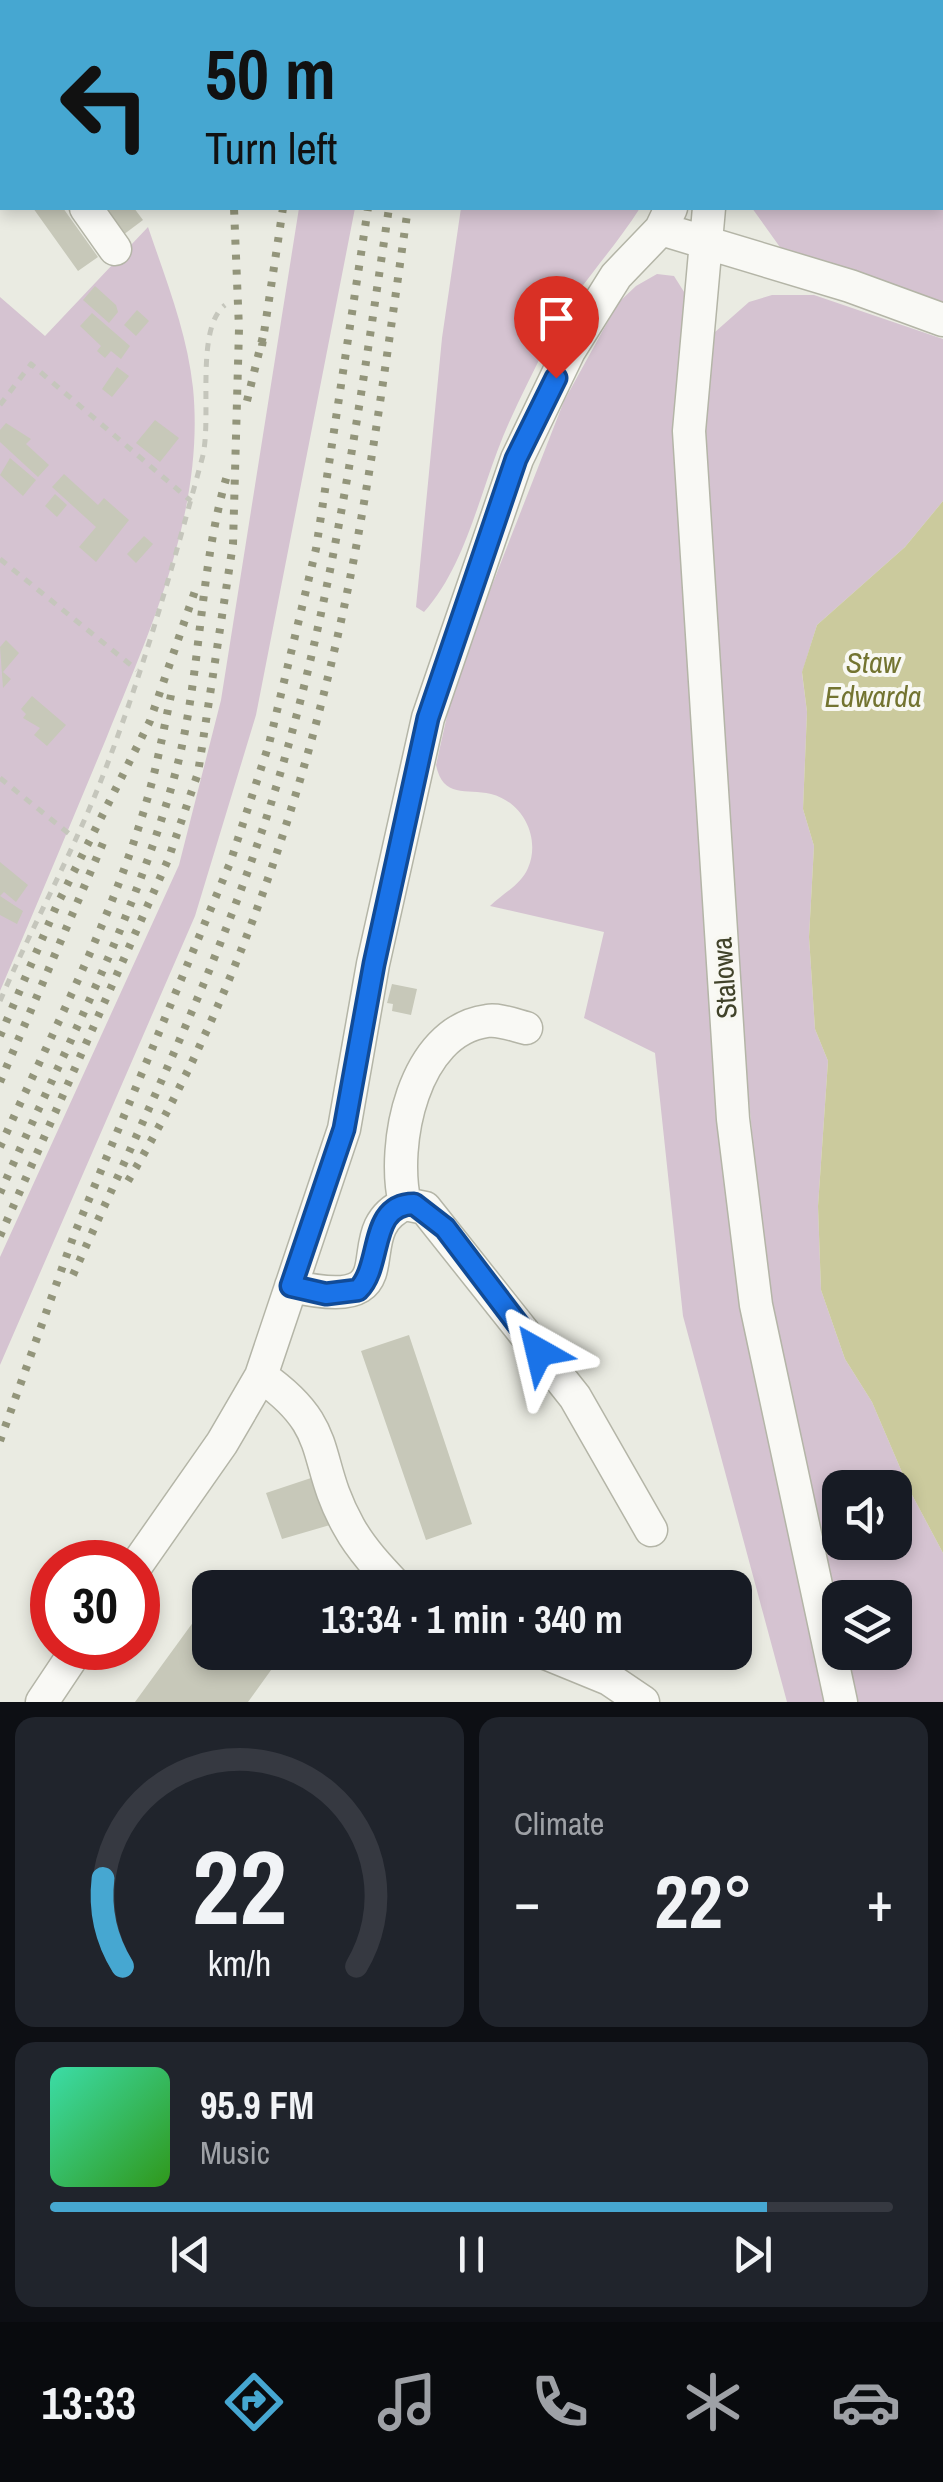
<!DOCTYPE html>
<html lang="en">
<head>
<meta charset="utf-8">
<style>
  body { margin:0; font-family:"Archivo Narrow",sans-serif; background:#20242c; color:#f1f3f6; height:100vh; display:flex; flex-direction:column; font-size:38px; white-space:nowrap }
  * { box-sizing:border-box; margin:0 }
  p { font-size:32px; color:#9ea1a6 }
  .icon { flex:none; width:55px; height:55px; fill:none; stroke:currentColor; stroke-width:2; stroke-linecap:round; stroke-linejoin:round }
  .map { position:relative; height:1702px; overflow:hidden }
  .details { display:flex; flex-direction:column; gap:15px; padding:15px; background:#0d0f14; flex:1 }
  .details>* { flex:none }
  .top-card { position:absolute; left:0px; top:0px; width:945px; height:210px; box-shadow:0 5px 15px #0003; background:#46a7d1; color:#111; overflow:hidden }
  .buttons { position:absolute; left:822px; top:1470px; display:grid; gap:20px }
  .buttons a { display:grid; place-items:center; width:90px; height:90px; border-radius:20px; background:#171b24; box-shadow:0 5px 15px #0003; font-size:50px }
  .speed { position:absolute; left:30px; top:1540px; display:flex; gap:20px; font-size:50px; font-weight:700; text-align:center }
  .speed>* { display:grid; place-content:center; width:130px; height:130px; border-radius:50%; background:#171b24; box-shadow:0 5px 15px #0003; line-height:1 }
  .speed .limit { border:15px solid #d22; background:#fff; color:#111 }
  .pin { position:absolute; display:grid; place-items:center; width:85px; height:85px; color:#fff; margin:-102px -42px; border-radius:50% 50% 50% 0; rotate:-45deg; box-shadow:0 0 10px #0007 }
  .pin .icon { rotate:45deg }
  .me { position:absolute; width:110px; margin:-55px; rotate:323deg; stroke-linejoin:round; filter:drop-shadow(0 0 8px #0008) }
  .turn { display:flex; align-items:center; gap:35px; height:210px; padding:0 40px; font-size:45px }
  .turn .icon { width:130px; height:130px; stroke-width:2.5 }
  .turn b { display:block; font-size:70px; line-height:85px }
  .big { font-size:75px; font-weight:700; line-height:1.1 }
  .details .tile { flex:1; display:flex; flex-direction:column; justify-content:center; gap:15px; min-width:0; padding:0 35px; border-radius:20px; background:#20242c }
  .details .dial { align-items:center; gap:0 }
  .dial svg { height:260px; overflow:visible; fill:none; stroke:#363941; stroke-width:7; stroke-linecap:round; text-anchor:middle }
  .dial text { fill:#f1f3f6; stroke:none }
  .song { display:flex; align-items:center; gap:30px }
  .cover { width:120px; height:120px; border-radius:15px; background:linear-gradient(135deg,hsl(160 70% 55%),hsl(110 70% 35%)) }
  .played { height:10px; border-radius:5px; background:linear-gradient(90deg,#46a7d1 85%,#363941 85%) }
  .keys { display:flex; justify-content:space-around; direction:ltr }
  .heat { display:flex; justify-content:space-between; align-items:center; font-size:55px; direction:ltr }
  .details .tiles { flex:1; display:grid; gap:15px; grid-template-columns:1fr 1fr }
  .tile:last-child { grid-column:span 2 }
  .trip { position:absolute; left:192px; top:1570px; width:560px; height:100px; border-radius:20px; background:#171b24; box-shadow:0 5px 15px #0003; font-weight:700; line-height:100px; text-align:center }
  .tab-bar { display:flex; height:160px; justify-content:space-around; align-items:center; background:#090b0e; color:#9ea1a6 }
  .tab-bar .icon { width:70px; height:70px }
  .tab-bar .active { color:#46a7d1 }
  .tab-bar b { font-size:45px; color:#f1f3f6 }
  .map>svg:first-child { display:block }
  .green { fill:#d5c3d1; fill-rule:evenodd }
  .water { fill:#cbca9d }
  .building { fill:#c7c8b9 }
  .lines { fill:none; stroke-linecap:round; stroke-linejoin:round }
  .minor-casing { stroke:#b4b5a7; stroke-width:35 }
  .path { stroke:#c5c6bc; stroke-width:5; stroke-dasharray:8 8; stroke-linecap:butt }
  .minor { stroke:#f9f9f5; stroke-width:32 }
  .rail { stroke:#93957b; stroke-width:8; stroke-dasharray:5 10; stroke-linecap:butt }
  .route-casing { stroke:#114b97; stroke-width:25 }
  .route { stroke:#1a73e8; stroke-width:18 }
  .labels { text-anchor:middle; stroke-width:8; stroke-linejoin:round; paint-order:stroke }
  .street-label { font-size:28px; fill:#41432a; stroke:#f8f8f2 }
  .water-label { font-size:30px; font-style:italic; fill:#737431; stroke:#f8f8f2 }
</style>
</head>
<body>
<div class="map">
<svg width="943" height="1702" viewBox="0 0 943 1702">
  <rect width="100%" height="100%" fill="#eaebe2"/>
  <path class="green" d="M494 0H943V308L802 254 782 250 752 208H942V2Z
    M299 208H355L256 715 195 916 0 1365V1257L179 865 221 700Z
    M461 208H640C611 254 574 289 549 340 531 377 511 414 497 452 477 505 462 570 424 612L416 607 442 338Z
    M148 227C166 280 187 332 193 388 205 510 151 628 106 739 71 823 36 907 0 991V297L45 336Z
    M657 274 674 276 686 295 709 875 830 1702H787L683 1316 655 1053 584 1018 604 932 490 906C502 894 521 885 528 868 541 838 523 802 491 794 466 788 443 799 436 765L455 680 564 401 618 303 636 286Z
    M772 295H814L943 339V501L905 547 817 625 802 673 807 712 803 809 814 846 809 937 815 1029 828 1061 818 1206 821 1290 845 1359 872 1402 910 1491 943 1553V1702H854L837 1650 782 1382 766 1275 725 857 701 480 706 366 715 332 749 302ZM840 1488H895V1542H840ZM840 1598H895V1652H840Z"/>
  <path class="water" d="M943 501V1553L910 1491 872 1402 845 1359 821 1290 818 1206 828 1061 815 1029 809 937 814 846 803 809 807 712 802 672 817 625 905 547Z"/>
  <path class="building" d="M33 208H63L98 257 78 271Z
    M103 208H134L143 220 123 235Z
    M95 286 116 305 118 312 109 323 83 300Z
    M137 310 149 321 136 336 124 325Z
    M92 313 130 346 121 359 111 351 105 358 97 351 101 346 80 326Z
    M117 367 129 376 112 397 102 389Z
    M155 420 179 438 160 462 136 443Z
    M6 423 31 439 26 444 49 465 38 477 0 442V430Z
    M10 458 36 480 23 496 0 475Z
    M64 474 98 505 104 498 129 520 96 562 79 547 96 527 52 487Z
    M55 494 67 505 57 517 45 506Z
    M144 536 153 544 136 563 127 554Z
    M6 640 19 653 3 672 11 679 3 688 0 647Z
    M32 696 66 725 47 746 34 735 40 728 23 718 26 714 21 709Z
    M0 862 28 885 16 902 4 892 0 896 23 911 17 924 0 915Z
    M392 984 417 989 411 1015 392 1011 393 1004 387 1003Z
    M409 1335 472 1524 426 1540 361 1351Z
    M314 1477 330 1525 282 1539 266 1493Z
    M210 1599V1652H284L248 1702H135Z"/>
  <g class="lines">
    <g class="minor-casing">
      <path id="minor" d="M752 2 753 0
        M0 96 2 93
        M86 208 115 249
        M709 208 689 431 733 1119 756 1305 841 1702
        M661 229 850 286 943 320
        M405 1204C391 1145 413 1031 487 1021 499 1019 514 1025 526 1028
        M291 1286C419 1315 340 1233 405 1204L425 1208 575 1397 651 1530
        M261 1376C337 1429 310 1458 349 1527 361 1549 380 1569 398 1588
        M138 1563 222 1443 261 1376 344 1129 373 964 428 718 517 459 569 351 616 276 661 229 671 208
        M543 1652 609 1679 643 1702
        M42 1702 78 1648"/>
    </g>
    <path class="path" d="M0 405 31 364 191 501
      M0 559 137 670
      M0 778 73 837
      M0 1001C34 922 77 845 107 765 145 665 174 562 202 459 213 420 194 329 225 305"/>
    <use href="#minor" class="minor"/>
    <path class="rail" d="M174 0 175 2
      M247 0 248 2
      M289 0V2
      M313 2V0
      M398 2V0
      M419 2 420 0
      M438 2V0
      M262 346 283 208
      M247 401 264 332
      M0 1036 56 907 150 721 196 588
      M0 1082 103 843
      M0 1147C52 1032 115 915 149 793 158 761 164 728 171 695
      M128 1181C240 994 313 772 354 558 376 442 391 325 408 208
      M0 1193C62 1054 138 914 177 767 202 669 199 565 229 469
      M0 1236 168 860 198 773 233 544 239 329 234 208
      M73 1275C140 1126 213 978 265 822 331 622 358 415 389 208
      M0 1441 74 1235 230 863 269 744 316 549 368 208"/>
  </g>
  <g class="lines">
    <g class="route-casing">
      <path id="route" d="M539 1352 445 1228 414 1204C368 1204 383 1266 358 1290L326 1294 291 1286 344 1129 374 964 428 718 516 459 556 378"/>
    </g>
    <use href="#route" class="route"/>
  </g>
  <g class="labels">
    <g class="street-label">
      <text transform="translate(724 978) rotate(-94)" y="10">Stalowa</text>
    </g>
    <g class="water-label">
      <text x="873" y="673">Staw<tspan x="873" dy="34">Edwarda</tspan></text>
    </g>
  </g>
</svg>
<div class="buttons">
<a><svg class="icon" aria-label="sound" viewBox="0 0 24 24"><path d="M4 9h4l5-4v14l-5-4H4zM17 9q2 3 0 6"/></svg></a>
<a><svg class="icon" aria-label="layers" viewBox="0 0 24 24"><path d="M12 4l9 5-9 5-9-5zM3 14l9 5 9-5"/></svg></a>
</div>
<div class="speed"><div class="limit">30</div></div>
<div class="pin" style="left:556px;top:378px;background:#d93025"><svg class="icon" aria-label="arrive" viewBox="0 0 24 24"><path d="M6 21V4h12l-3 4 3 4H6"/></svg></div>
<svg class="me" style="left:539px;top:1352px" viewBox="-20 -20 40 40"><path d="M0-17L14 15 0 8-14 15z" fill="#1a73e8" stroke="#fff" stroke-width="4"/></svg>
<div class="trip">13:34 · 1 min · 340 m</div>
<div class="top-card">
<div class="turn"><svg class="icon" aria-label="left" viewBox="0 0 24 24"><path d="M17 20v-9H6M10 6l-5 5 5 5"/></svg><div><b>50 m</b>Turn left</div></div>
</div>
</div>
<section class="details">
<div class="tiles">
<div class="tile dial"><svg viewBox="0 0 100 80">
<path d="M14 69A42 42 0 1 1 86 69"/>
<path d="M14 69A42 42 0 0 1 8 42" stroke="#46a7d1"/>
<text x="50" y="56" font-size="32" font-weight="700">22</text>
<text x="50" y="72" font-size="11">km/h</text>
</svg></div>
<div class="tile"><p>Climate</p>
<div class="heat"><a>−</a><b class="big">22°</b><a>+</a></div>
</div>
<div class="tile">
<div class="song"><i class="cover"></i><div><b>95.9 FM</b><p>Music</p></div></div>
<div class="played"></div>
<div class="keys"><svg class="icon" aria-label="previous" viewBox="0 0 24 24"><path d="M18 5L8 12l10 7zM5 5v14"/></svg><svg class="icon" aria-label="pause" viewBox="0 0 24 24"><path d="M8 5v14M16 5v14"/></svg><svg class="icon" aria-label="next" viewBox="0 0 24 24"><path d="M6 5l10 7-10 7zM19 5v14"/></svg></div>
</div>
</div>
</section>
<nav class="tab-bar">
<b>13:33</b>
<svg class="icon active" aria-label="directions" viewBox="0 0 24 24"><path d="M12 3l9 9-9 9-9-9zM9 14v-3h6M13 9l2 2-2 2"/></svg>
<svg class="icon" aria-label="music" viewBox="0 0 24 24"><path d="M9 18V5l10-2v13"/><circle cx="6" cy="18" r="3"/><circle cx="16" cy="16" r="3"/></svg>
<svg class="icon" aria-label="phone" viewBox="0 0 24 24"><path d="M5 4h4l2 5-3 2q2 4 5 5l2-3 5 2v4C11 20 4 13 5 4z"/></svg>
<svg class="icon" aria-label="climate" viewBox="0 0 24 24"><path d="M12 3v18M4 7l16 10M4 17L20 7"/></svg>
<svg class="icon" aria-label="car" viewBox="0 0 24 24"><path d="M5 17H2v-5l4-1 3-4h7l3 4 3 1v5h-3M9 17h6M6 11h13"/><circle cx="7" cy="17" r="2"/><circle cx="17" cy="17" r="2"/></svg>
</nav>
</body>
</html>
